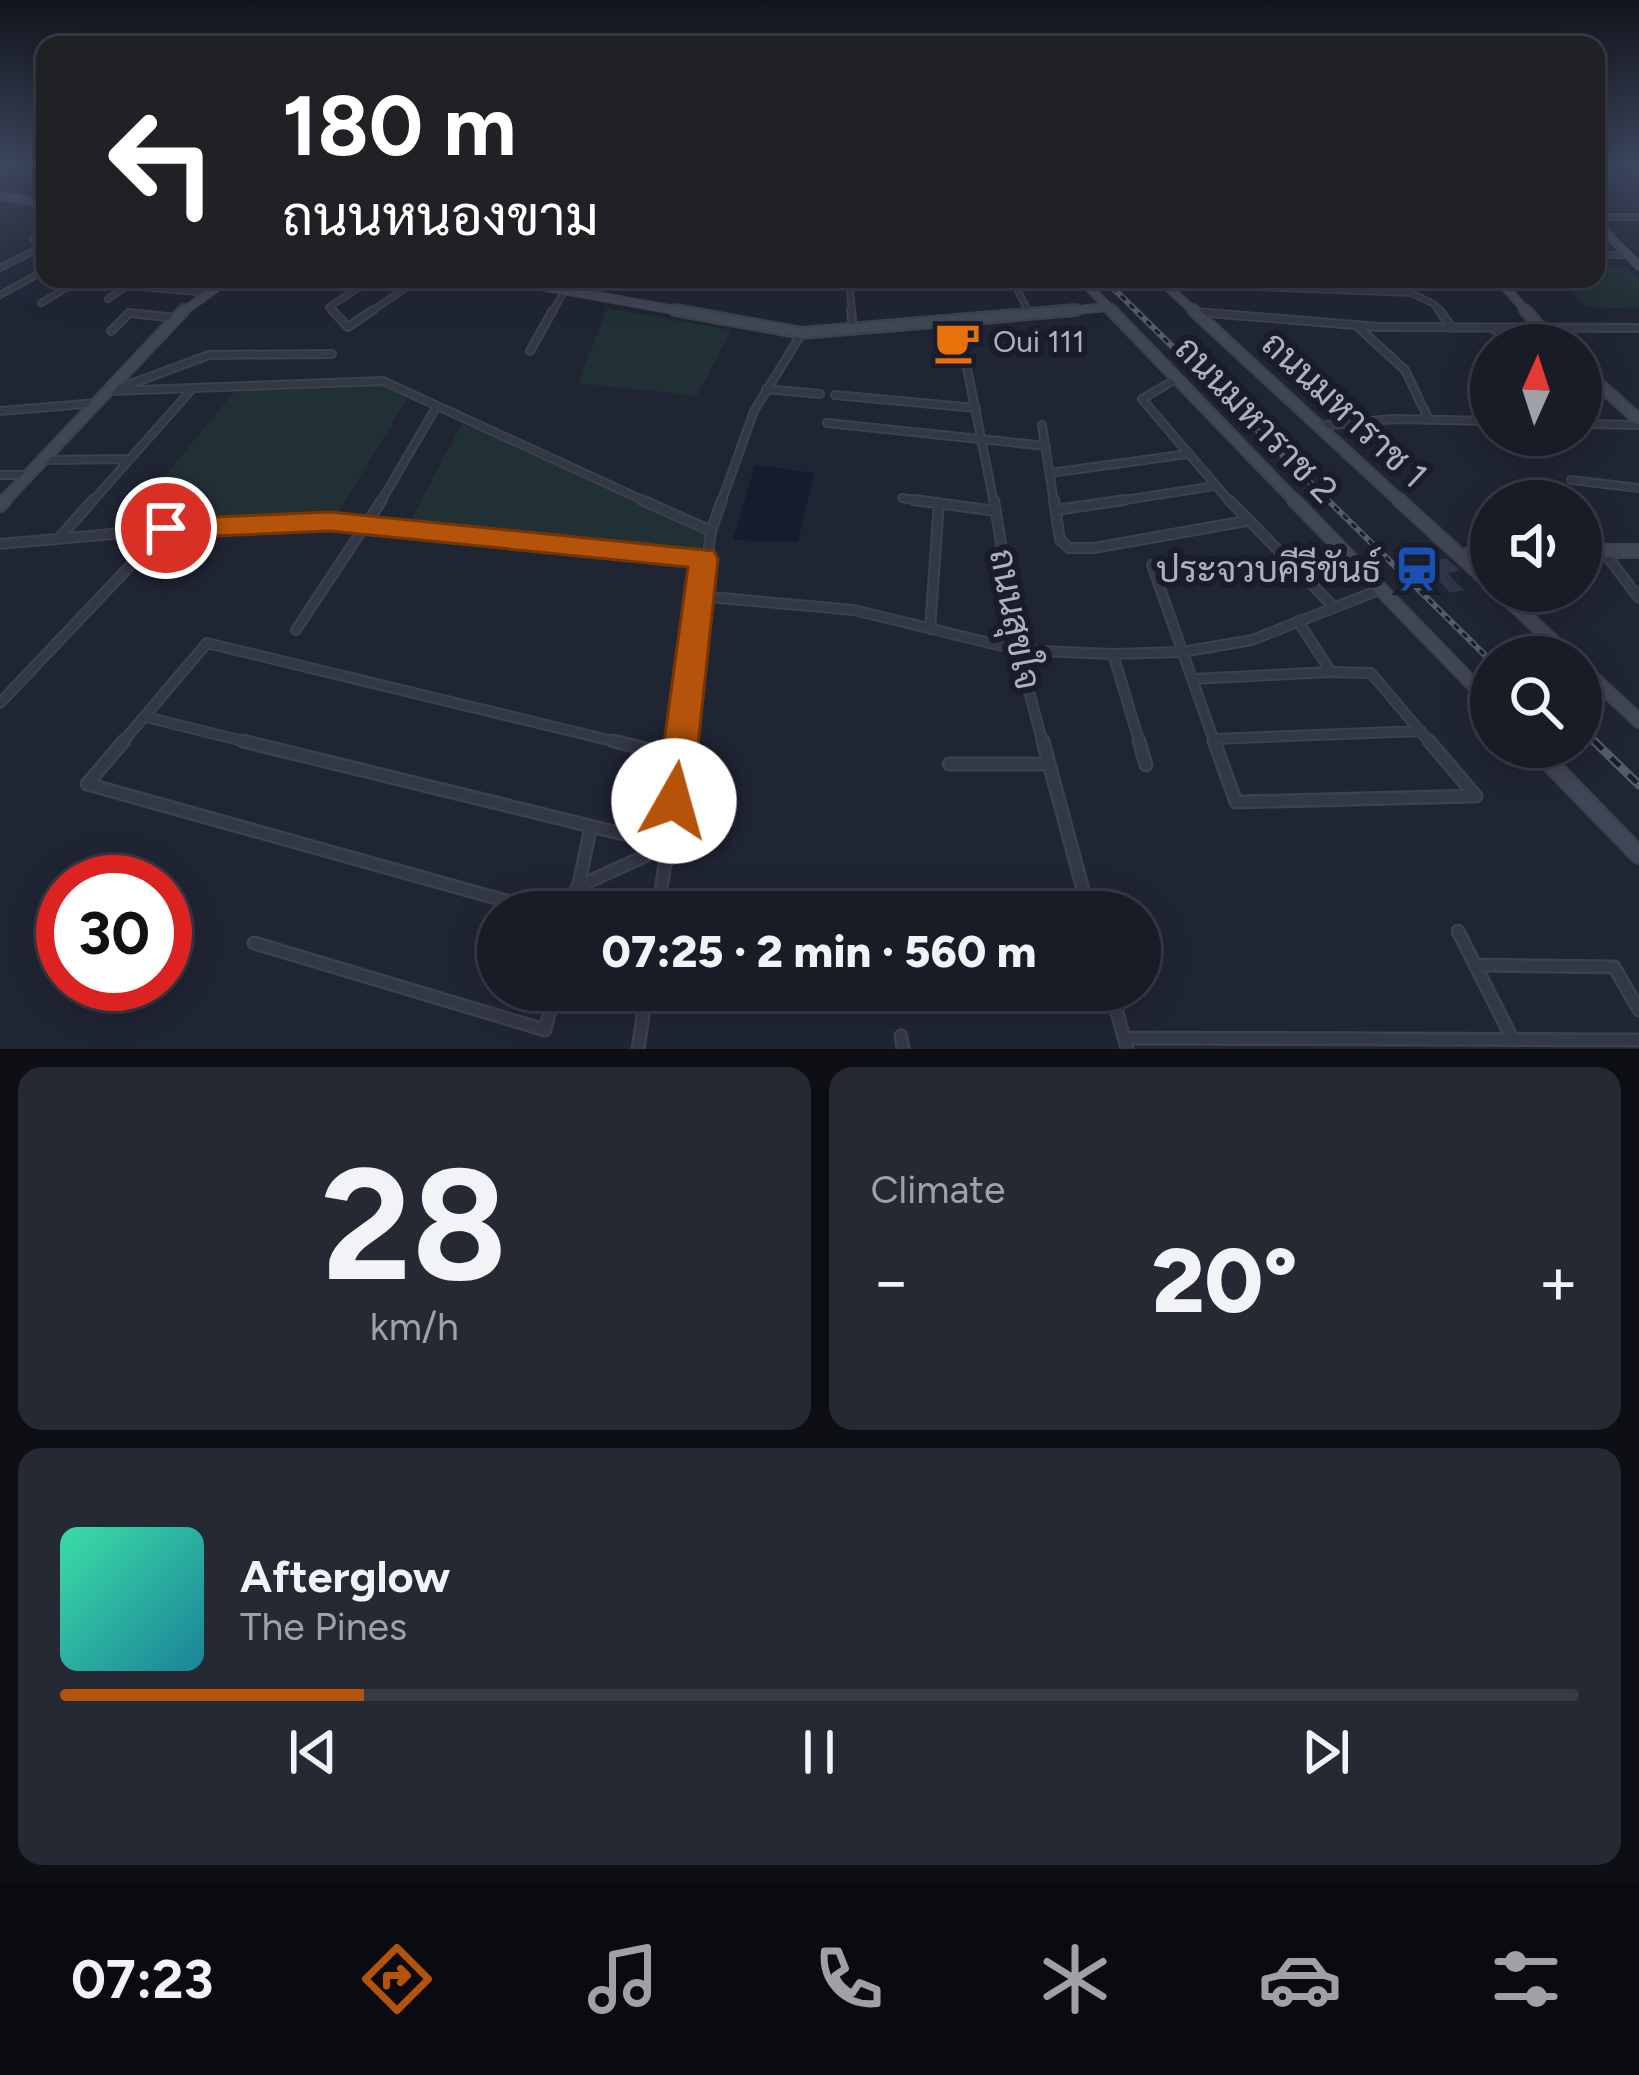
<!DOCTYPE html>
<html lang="en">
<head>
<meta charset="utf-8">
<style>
  body { margin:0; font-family:Figtree,Sarabun,sans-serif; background:#252933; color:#f1f3f6; height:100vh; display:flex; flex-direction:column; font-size:45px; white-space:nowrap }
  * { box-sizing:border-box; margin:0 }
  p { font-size:39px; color:#9fa1a7 }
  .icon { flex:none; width:66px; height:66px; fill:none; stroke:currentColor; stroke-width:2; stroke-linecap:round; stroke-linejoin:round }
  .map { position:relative; height:1049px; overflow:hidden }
  .sheet { display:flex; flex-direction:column; gap:18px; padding:18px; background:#0d0f15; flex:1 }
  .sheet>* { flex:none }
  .banner { position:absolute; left:36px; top:36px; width:1569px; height:252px; border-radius:24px; box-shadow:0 6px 30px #0003,0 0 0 3px #363a44; background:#202124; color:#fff; overflow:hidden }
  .needle { width:78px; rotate:3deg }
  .fabs { position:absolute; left:1470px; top:324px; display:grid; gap:24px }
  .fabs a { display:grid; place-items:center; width:132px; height:132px; border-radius:50%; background:#181c27; box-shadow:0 6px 30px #0003,0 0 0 3px #363a44; font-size:60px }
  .speed { position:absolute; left:36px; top:855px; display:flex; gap:24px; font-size:60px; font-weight:700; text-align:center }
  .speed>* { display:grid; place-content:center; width:156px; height:156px; border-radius:50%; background:#181c27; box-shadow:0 6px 30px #0003,0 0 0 3px #363a44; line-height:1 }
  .speed .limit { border:18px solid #d22; background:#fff; color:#111 }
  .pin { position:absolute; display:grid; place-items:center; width:102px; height:102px; color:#fff; margin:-51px; border:6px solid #fff; border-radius:50%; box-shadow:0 3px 12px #0007 }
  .me { position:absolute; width:132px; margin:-66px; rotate:7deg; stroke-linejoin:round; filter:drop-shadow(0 0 9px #0008) }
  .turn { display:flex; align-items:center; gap:42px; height:252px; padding:0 48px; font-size:54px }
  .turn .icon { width:156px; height:156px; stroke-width:2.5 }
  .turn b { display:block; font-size:84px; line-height:102px }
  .big { font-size:90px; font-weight:800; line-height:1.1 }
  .sheet .card { flex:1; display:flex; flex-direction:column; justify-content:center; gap:18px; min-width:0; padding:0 42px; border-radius:24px; background:#252933 }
  .sheet .dial { align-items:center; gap:0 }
  .dial b { font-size:156px; line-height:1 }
  .song { display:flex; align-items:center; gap:36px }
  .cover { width:144px; height:144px; border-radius:18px; background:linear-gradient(135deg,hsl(160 70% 55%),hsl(190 70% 35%)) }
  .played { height:12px; border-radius:6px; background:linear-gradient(90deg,#b45309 20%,#363a44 20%) }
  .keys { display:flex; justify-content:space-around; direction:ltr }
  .heat { display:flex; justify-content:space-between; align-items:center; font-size:66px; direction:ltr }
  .sheet .tiles { flex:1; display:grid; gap:18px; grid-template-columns:1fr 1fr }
  .card:last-child { grid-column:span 2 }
  .trip { position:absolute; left:477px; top:891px; width:684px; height:120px; border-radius:60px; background:#181c27; box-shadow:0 6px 30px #0003,0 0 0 3px #363a44; font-weight:800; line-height:120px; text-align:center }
  .tabs { display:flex; height:192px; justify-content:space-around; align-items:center; background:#0a0b10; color:#9fa1a7 }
  .tabs .icon { width:84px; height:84px }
  .tabs .on { color:#b45309 }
  .tabs b { font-size:54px; color:#f1f3f6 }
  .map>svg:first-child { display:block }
  .green { fill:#213035 }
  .water { fill:#141c30 }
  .building { fill:#2f3648 }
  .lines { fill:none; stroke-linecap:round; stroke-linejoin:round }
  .street-far3-casing { stroke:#3c414e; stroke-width:8 }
  .street-far2-casing { stroke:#3c414e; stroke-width:10 }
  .street-far1-casing { stroke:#3c414e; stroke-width:12 }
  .street-casing { stroke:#3c414e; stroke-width:15 }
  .secondary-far3-casing { stroke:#3c414e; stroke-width:10 }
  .secondary-far2-casing { stroke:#3c414e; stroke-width:14 }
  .secondary-far1-casing { stroke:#3c414e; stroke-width:16 }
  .secondary-casing { stroke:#3c414e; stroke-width:20 }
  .street-far3 { stroke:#333845; stroke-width:4.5 }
  .street-far2 { stroke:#333845; stroke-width:6 }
  .street-far1 { stroke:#333845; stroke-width:8 }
  .street { stroke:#333845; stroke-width:10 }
  .secondary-far3 { stroke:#414657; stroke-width:8 }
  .secondary-far2 { stroke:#414657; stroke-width:9 }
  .secondary-far1 { stroke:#414657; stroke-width:12 }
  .secondary { stroke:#414657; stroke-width:15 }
  .rail-far1-casing { stroke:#555b6c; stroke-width:6 }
  .rail-casing { stroke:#555b6c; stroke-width:9 }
  .rail-far1 { stroke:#181d29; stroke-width:3; stroke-dasharray:6; stroke-linecap:butt }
  .rail { stroke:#181d29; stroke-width:4.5; stroke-dasharray:12; stroke-linecap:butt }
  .route { fill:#b45309; stroke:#753606; stroke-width:3 }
  .labels { text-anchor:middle; stroke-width:12; stroke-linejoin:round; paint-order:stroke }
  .far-poi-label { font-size:30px; fill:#adb2c2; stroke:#181d29; text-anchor:start }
  .street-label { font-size:36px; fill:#adb2c2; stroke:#181d29 }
  .poi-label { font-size:36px; fill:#adb2c2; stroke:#181d29; text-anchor:end }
</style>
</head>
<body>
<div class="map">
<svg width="1639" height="1049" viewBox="0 0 1639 1049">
  <rect width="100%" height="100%" fill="#202534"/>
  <path class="green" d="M1596 266 1627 267 1639 278V309L1586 307 1559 279H1596Z
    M607 308 731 330 697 396 578 383Z
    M380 384 409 396 336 517 122 529 237 388Z
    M462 423 705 534 699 554 633 551 410 521Z"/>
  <path class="water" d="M755 465 814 473 798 542 733 540Z"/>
  <path class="building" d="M1446 558 1460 570 1448 574 1464 590 1451 593 1422 564Z"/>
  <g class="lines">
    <g class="street-far3-casing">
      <path id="street-far3" d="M1637 163 1639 170
        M1596 217H1639
        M33 239 45 229
        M1596 254 1626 255
        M0 268 45 245
        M800 279 851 288
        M849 279 852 313
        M1012 279 1029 313
        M77 281 208 293
        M1231 286 1411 293 1434 304 1441 313
        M0 295 45 270
        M108 299 125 287
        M41 303 81 279
        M1196 312 1209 313
        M335 313 329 307 372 279
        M369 313 419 279
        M552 313 565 290"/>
    </g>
    <g class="street-far2-casing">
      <path id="street-far2" d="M332 310 348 327 373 310
        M851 310 853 331
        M1439 310 1452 328
        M1196 312 1379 327 1639 328
        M958 323 994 503
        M1357 326 1405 370 1428 418
        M1493 328 1510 345
        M111 331 129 313 177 318
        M530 351 553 310
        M1176 379 1142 399 1231 503
        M117 389 209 355 332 354
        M766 389 820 394
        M110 391 383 381 649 503
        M835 395 976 408
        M0 411 97 403
        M827 423 1046 446
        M1581 424 1639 425
        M1042 425 1054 503
        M1320 426 1393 419 1491 421
        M45 460 128 459
        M1050 473 1188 454
        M0 475H28
        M1571 480 1639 488
        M902 498 936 503
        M91 503 193 388
        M380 503 437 406
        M721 503 754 411 802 333
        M1105 503 1215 486"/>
    </g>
    <g class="street-far1-casing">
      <path id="street-far1" d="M642 500 711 531
        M914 500 996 511
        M994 500 1018 650 1043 744
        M1054 500 1060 540 1069 548H1094L1246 521
        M1229 500 1333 606
        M1056 510 1125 500
        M59 538 93 500
        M0 544 245 522H330L704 558
        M1604 552 1639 598
        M1152 565 1215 744
        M699 596 854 610 1018 650 1113 654 1182 652 1252 640 1379 590
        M930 629 939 503
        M296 630 382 500
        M1113 654 1140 744
        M1331 672 1371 673 1431 744
        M1192 679 1331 672 1298 621
        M0 703 164 530
        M146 717 255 744
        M1213 739 1421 731
        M121 744 207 643 625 744
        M681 744 711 531 722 500"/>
    </g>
    <g class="street-casing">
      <path id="street" d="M124 741 87 784 546 912
        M243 741 668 845
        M613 741 680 757
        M1043 741 1089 912
        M1139 741 1146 765
        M1214 741 1236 802 1476 796
        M1429 741 1475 795
        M949 764H1047
        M577 887 667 846
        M573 912 591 826
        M658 912 682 741
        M1458 931 1513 1040
        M254 943 545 1030 555 990
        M1475 965 1614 967 1639 1010
        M1111 990 1127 1049
        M901 1036 903 1049
        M1125 1038 1639 1040
        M638 1049 647 990"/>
    </g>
    <g class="secondary-far3-casing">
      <path id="secondary-far3" d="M0 196 45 204
        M1596 223 1639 266
        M502 279 691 313
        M1081 279 1114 313
        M1159 279 1196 313
        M1498 279 1528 313
        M181 313 229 279
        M1047 313 1107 307"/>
    </g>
    <g class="secondary-far2-casing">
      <path id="secondary-far2" d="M675 310 802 333 1076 310
        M1111 310 1297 503
        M1193 310 1402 503
        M1525 310 1556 345
        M1581 368 1639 420
        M2 503 184 310"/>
    </g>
    <g class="secondary-far1-casing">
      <path id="secondary-far1" d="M1294 500 1491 703
        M1399 500 1491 584
        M0 505 5 500
        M1581 551H1639
        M1461 556 1491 550
        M1499 591 1570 657
        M1581 667 1639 721"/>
    </g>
    <g class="secondary-casing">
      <path id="secondary" d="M1534 747 1639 855"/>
    </g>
    <use href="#street-far3" class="street-far3"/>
    <use href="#street-far2" class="street-far2"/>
    <use href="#street-far1" class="street-far1"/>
    <use href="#street" class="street"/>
    <use href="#secondary-far3" class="secondary-far3"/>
    <use href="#secondary-far2" class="secondary-far2"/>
    <use href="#secondary-far1" class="secondary-far1"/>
    <use href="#secondary" class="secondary"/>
    <g class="rail-far1-casing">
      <path id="rail-far1" d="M1104 279 1491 661
        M1581 728 1597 744"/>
    </g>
    <g class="rail-casing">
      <path id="rail" d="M1594 741 1639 785"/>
    </g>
    <use href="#rail-far1" class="rail-far1"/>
    <use href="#rail" class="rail"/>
  </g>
  <linearGradient id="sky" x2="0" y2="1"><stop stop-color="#12141d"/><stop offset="0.53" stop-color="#3c465c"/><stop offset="1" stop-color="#3c465c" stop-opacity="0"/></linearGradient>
  <rect width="1639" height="309" fill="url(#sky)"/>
  <path class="route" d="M330 512 714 551 718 559 692 801 686 813 674 818 661 813 656 801 688 567 330 531 166 538 152 528 166 519Z"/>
  <defs>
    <g id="cafe-bare" transform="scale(3.6)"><path d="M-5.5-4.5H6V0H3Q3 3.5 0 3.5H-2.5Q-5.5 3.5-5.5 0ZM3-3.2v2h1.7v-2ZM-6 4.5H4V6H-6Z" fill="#e8710a" stroke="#181d29" stroke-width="2.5" paint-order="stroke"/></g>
    <g id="station-bare" transform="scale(3.6)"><path d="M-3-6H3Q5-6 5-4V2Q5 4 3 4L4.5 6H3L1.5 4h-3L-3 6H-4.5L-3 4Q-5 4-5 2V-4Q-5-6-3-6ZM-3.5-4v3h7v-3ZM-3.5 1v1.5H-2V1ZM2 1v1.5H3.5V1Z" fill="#1a4fb4" stroke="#181d29" stroke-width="2.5" paint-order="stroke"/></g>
  </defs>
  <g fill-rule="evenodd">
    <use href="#cafe-bare" x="957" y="342"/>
    <use href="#station-bare" x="1417" y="569"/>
  </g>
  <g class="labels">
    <g class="far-poi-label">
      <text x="993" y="352">Oui 111</text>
    </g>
    <g class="street-label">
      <text transform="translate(1345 409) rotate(43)" y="13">ถนนมหาราช 1</text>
      <text transform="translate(1257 419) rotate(46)" y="13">ถนนมหาราช 2</text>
      <text transform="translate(1016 619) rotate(79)" y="13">ถนนสุขใจ</text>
    </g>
    <g class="poi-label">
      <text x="1381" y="582">ประจวบคีรีขันธ์</text>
    </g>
  </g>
</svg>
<div class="fabs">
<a><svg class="needle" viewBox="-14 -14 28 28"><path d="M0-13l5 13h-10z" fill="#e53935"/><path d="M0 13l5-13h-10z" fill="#9fa1a7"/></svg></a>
<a><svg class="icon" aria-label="sound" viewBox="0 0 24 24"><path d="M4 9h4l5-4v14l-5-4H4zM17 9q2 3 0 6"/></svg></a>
<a><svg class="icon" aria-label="search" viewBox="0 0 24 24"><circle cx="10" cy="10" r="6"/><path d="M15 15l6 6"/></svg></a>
</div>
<div class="speed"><div class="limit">30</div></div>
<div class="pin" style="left:166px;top:528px;background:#d93025"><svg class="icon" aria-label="arrive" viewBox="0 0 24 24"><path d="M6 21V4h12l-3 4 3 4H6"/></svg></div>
<svg class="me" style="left:674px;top:801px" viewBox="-20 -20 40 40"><circle r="19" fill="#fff"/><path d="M0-13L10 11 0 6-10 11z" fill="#b45309"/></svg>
<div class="trip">07:25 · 2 min · 560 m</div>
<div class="banner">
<div class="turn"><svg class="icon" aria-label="left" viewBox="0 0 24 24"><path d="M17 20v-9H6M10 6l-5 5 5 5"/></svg><div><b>180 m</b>ถนนหนองขาม</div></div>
</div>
</div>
<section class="sheet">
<div class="tiles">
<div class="card dial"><b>28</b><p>km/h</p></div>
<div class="card"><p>Climate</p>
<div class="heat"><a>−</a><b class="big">20°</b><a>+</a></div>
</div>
<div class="card">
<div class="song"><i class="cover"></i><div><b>Afterglow</b><p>The Pines</p></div></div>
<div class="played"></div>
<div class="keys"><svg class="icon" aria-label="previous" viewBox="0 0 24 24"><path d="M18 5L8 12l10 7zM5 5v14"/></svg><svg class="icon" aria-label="pause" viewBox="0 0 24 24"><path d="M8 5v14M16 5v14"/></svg><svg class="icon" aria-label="next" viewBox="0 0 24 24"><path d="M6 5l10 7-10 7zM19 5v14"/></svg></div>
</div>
</div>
</section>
<nav class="tabs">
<b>07:23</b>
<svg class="icon on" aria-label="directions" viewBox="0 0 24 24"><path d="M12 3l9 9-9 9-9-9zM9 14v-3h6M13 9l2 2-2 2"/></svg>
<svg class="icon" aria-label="music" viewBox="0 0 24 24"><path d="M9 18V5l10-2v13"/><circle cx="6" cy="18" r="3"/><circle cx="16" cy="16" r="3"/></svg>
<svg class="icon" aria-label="phone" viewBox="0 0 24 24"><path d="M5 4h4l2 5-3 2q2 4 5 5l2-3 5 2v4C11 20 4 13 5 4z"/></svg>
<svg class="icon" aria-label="climate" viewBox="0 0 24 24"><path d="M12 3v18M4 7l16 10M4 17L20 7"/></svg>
<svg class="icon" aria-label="car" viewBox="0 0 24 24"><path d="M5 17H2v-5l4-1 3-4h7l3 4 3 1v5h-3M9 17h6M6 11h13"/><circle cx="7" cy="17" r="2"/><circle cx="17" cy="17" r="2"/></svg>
<svg class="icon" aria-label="filters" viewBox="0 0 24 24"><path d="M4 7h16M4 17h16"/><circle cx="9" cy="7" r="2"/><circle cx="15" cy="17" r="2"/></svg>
</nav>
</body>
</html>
